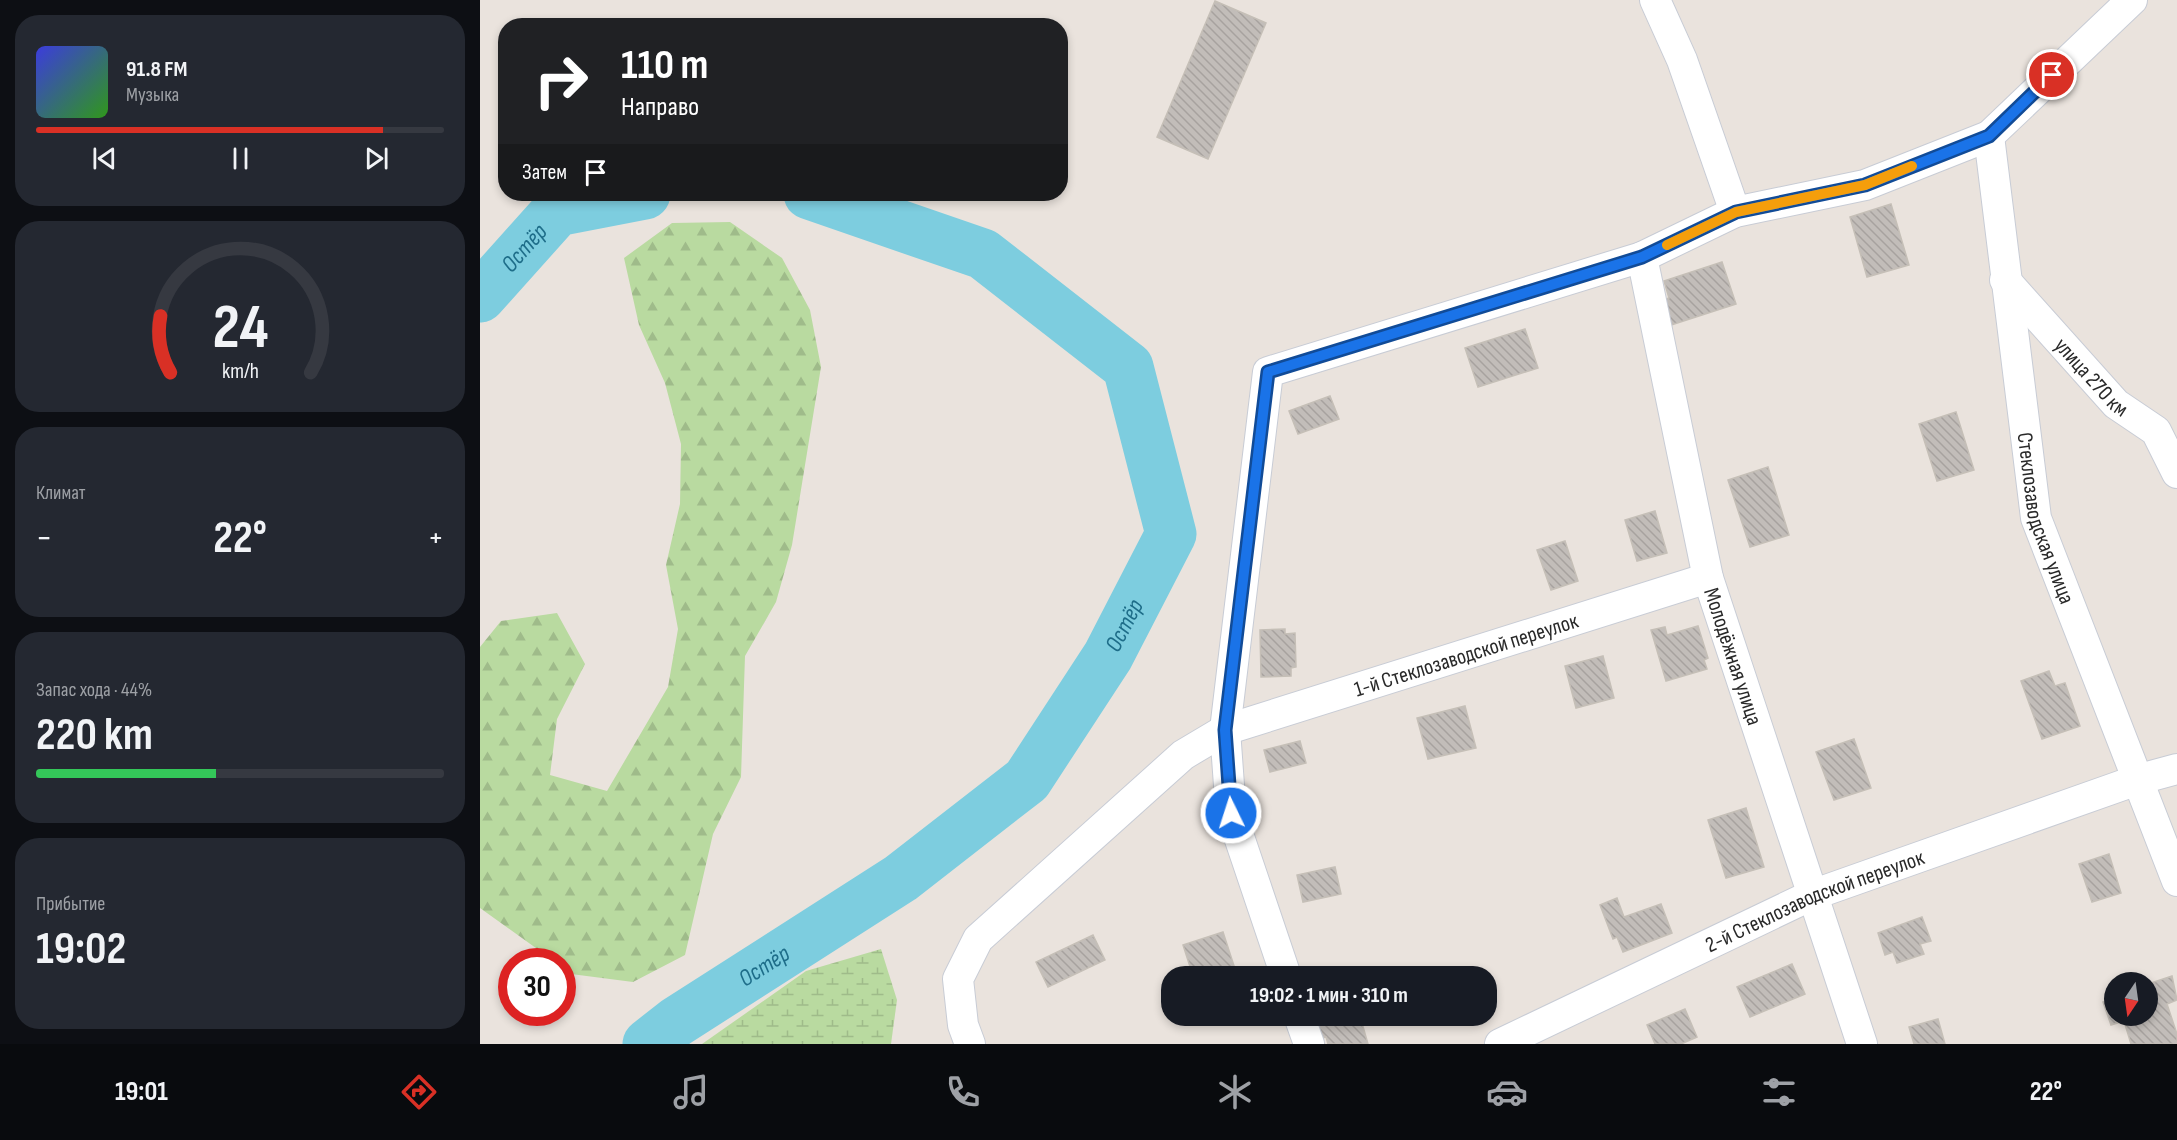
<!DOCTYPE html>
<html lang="ru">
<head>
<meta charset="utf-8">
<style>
  body { margin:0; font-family:"Sofia Sans Condensed",sans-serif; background:#242831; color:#f1f3f6; height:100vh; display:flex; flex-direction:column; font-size:22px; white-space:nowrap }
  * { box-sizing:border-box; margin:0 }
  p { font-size:20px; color:#9ea1a6 }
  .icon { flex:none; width:33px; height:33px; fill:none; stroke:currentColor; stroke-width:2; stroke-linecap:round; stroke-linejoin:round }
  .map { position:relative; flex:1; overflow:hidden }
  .details { display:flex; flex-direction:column; gap:15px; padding:15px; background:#0d0f14; width:480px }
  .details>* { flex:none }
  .banner { position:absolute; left:18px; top:18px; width:570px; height:183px; border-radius:24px; box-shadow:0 3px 9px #0003; background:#202124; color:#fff; overflow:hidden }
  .needle { width:39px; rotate:193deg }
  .buttons { position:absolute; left:1624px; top:972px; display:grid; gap:12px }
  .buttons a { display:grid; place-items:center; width:54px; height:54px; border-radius:50%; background:#171b24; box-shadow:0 3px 9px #0003; font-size:30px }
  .speed { position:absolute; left:18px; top:948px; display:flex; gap:12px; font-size:30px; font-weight:700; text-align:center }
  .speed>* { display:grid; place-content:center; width:78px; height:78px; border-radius:50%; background:#171b24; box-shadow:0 3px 9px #0003; line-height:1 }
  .speed .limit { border:9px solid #d22; background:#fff; color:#111 }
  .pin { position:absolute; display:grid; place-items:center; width:51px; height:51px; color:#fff; margin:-26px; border:3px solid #fff; border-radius:50%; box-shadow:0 2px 6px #0007 }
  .me { position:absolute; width:66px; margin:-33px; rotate:356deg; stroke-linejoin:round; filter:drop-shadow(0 0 4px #0008) }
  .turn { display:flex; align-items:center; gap:21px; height:126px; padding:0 24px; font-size:27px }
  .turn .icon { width:78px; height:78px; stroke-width:2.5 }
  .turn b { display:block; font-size:42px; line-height:51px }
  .then { display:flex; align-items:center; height:57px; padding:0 24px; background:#0003; gap:12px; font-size:22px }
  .big { font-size:45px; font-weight:700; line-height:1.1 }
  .details .widget { flex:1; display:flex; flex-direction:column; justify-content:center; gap:9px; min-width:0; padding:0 21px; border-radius:24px; background:#242831 }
  .details .dial { align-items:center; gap:0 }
  .dial svg { height:156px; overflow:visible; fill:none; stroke:#363941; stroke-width:7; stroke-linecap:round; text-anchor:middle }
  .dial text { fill:#f1f3f6; stroke:none }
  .song { display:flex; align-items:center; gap:18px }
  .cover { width:72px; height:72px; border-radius:9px; background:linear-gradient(135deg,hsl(240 70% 55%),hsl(110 70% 35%)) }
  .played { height:6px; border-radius:3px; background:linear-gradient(90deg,#d93025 85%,#363941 85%) }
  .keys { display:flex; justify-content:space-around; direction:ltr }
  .heat { display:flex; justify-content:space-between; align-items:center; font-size:33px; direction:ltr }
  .charge { height:9px; border-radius:4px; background:linear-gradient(90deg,#34c759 44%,#363941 0) }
  .trip { position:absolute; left:681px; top:966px; width:336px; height:60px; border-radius:24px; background:#171b24; box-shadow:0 3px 9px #0003; font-weight:700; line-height:60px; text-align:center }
  .menu { display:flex; height:96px; justify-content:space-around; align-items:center; background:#090b0e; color:#9ea1a6 }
  .menu .icon { width:42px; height:42px }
  .menu .on { color:#d93025 }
  .menu b { font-size:27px; color:#f1f3f6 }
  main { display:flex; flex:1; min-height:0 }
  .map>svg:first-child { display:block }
  .forest { fill:url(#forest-firs) }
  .wetland { fill:url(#wetland-marsh) }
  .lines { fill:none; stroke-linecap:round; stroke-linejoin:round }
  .river { stroke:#7dcddf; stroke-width:51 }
  .building { fill:url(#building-back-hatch); stroke:#c5bfb7; stroke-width:1.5 }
  .minor-casing { stroke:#c8ccd5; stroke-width:32 }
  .minor { stroke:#fff; stroke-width:30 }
  .route-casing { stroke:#114b97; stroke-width:15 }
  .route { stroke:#1a73e8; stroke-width:10 }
  .slow { stroke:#f59e0b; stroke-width:10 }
  .labels { text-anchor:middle; stroke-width:6; stroke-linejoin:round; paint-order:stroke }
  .street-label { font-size:22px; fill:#292929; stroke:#fff }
  .water-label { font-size:24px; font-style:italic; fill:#1e6d89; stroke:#fff }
</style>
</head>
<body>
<main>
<section class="details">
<div class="widget">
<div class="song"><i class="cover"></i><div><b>91.8 FM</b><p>Музыка</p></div></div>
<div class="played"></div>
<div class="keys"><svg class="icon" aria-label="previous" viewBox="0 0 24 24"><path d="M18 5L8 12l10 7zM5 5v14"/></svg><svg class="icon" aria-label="pause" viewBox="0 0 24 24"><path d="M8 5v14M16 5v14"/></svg><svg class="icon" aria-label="next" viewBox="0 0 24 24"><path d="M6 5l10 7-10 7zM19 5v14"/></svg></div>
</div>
<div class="widget dial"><svg viewBox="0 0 100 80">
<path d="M14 69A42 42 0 1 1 86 69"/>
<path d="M14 69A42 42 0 0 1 9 40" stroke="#d93025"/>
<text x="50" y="56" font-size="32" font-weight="700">24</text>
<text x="50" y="72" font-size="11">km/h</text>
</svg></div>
<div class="widget"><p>Климат</p>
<div class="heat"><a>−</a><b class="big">22°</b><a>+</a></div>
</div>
<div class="widget"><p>Запас хода · 44%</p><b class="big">220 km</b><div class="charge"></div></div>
<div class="widget"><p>Прибытие</p><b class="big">19:02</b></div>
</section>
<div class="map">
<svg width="1697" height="1044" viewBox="0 0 1697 1044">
  <defs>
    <pattern id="forest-firs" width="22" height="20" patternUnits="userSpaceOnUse" patternTransform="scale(1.5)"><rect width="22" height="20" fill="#b9daa0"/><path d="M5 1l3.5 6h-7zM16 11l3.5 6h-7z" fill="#9fbb8a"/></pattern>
    <pattern id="wetland-marsh" width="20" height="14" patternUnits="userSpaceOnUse" patternTransform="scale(1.5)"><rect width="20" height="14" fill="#b9daa0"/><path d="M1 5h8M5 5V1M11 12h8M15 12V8" fill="none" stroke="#9fbb8a"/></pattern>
    <pattern id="building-back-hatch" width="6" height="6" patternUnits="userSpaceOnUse" patternTransform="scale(1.5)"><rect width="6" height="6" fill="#c2bdb9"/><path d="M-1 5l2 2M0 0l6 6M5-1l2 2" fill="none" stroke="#a7a29f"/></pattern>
  </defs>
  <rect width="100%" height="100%" fill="#eae3dd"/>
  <path class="forest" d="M250 222 302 258 330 310 341 367 312 545 296 602 265 656 261 777 233 834 205 955 153 982 91 974 83 968 82 962 74 961 0 908V647L21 621 77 613 105 664 77 719 70 775 127 791 188 687 198 629 186 565 200 504 201 444 185 383 159 325 144 258 192 223Z"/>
  <path class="wetland" d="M401 949 417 1000 411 1044H222L326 971Z"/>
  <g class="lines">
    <g class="river">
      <path id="s1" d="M0 297 77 211 165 194"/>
      <path id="s2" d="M168 1044 196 1022 421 878 547 780 628 656 691 534 648 367 503 254 329 194"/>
    </g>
  </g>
  <path class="building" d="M735 1 786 23 728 159 677 137Z
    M1411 204 1429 265 1387 277 1370 217Z
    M1242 262 1256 304 1188 326 1180 301 1189 298 1184 281Z
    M1045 329 1058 368 998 387 985 348Z
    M850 396 859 419 818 434 809 411Z
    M1476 412 1494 470 1457 481 1439 424Z
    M1288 467 1309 535 1270 547 1248 480Z
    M1175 511 1187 553 1157 561 1145 520Z
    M1085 541 1098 581 1071 590 1057 550Z
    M1218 626 1228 658 1224 660 1227 669 1186 681 1171 630 1185 627 1187 635Z
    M805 629V634L815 633 816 667 811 668V676L781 677 780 630Z
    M1123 656 1134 698 1096 708 1085 666Z
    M1569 671 1575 686 1585 683 1600 726 1562 739 1541 681Z
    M985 706 996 748 948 759 937 718Z
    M1374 739 1391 788 1354 800 1336 752Z
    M820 741 826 763 790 772 784 750Z
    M1266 808 1284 867 1246 878 1228 820Z
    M1629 854 1641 893 1612 902 1599 864Z
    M855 867 861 894 823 902 817 875Z
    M1137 898 1144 917 1181 904 1192 933 1143 952 1137 937 1133 939 1120 905Z
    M1442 917 1451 941 1440 944 1444 954 1417 963 1413 952 1405 955 1398 933Z
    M743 932 757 975 713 976 703 945Z
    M613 935 625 960 568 987 556 962Z
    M1312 964 1325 994 1270 1017 1257 987Z
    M1692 976 1697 1000 1687 1004 1697 1034V1044H1651L1644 1021 1631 1025 1623 1002 1635 998V1016H1668V994L1671 993 1668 984Z
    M1205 1009 1217 1037 1201 1044H1175L1167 1025Z
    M836 1016H880L888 1044H848L846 1037 842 1038Z
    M1458 1019 1465 1044H1434L1429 1027Z"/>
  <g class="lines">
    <g class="minor-casing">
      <g id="minor">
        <path d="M1175 0 1202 60 1255 212"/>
        <path id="s3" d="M1509 136 1556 518 1697 881"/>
        <path id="s4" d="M1162 257 1228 578 1382 1044"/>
        <path id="s5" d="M1525 280 1636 404 1676 431 1697 473"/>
        <path d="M806 976 751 813 745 730 788 372 1162 257 1255 212 1385 185 1509 136 1652 0"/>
        <path d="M819 1016 829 1044"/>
        <path id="s6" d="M490 1044 483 1025 478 979 498 939 703 755 745 730 1228 578"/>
        <path id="s7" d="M1020 1044 1332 895 1660 779 1697 769"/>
      </g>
    </g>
    <use href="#minor" class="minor"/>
  </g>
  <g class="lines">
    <g class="route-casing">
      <path id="route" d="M751 813 745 730 788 372 1162 257 1256 212 1385 185 1509 136 1572 75"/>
    </g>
    <use href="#route" class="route"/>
    <path class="slow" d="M1187 245 1256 212 1385 185 1432 166"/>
  </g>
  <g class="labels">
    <g class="street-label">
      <text dy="8" stroke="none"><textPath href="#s5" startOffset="130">улица 270 км</textPath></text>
      <text dy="8" stroke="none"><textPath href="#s3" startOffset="387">Стеклозаводская улица</textPath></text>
      <text dy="8" stroke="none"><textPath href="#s6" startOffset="688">1-й Стеклозаводской переулок</textPath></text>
      <text dy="8" stroke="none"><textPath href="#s4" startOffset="410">Молодёжная улица</textPath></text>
      <text dy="8" stroke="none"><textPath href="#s7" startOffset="346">2-й Стеклозаводской переулок</textPath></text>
    </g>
    <g class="water-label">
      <text dy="8" stroke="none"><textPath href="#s1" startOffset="66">Остёр</textPath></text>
      <text dy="8" stroke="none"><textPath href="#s2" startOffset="645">Остёр</textPath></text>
      <text dy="8" stroke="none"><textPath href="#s2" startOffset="140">Остёр</textPath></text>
    </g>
  </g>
</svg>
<div class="buttons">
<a><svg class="needle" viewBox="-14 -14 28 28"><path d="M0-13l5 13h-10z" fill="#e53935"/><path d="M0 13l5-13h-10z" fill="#9ea1a6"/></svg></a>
</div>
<div class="speed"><div class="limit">30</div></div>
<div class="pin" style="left:1572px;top:75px;background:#d93025"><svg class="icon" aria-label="arrive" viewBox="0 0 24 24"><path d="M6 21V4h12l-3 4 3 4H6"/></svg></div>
<svg class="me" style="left:751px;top:813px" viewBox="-20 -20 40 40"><circle r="17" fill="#1a73e8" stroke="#fff" stroke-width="3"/><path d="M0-11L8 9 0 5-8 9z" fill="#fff"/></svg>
<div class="trip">19:02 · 1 мин · 310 m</div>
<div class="banner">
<div class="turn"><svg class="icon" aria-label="right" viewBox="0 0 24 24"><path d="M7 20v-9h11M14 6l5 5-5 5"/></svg><div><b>110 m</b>Направо</div></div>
<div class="then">Затем<svg class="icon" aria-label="arrive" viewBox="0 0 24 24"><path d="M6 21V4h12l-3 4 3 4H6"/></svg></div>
</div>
</div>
</main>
<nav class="menu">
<b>19:01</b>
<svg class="icon on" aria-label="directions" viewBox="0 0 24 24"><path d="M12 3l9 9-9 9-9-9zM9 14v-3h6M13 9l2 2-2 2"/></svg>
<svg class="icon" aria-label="music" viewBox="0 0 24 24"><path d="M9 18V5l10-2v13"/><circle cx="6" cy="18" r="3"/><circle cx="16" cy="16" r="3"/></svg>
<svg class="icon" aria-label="phone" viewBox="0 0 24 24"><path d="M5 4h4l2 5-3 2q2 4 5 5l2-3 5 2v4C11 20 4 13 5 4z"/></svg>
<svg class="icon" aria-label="climate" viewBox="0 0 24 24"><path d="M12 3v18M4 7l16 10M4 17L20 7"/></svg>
<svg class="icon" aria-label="car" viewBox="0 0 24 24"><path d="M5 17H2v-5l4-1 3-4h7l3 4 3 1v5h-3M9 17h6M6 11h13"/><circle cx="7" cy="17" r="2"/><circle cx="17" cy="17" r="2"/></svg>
<svg class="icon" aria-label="filters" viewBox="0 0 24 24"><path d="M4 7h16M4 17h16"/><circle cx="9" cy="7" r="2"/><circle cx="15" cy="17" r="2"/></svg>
<b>22°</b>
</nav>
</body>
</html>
